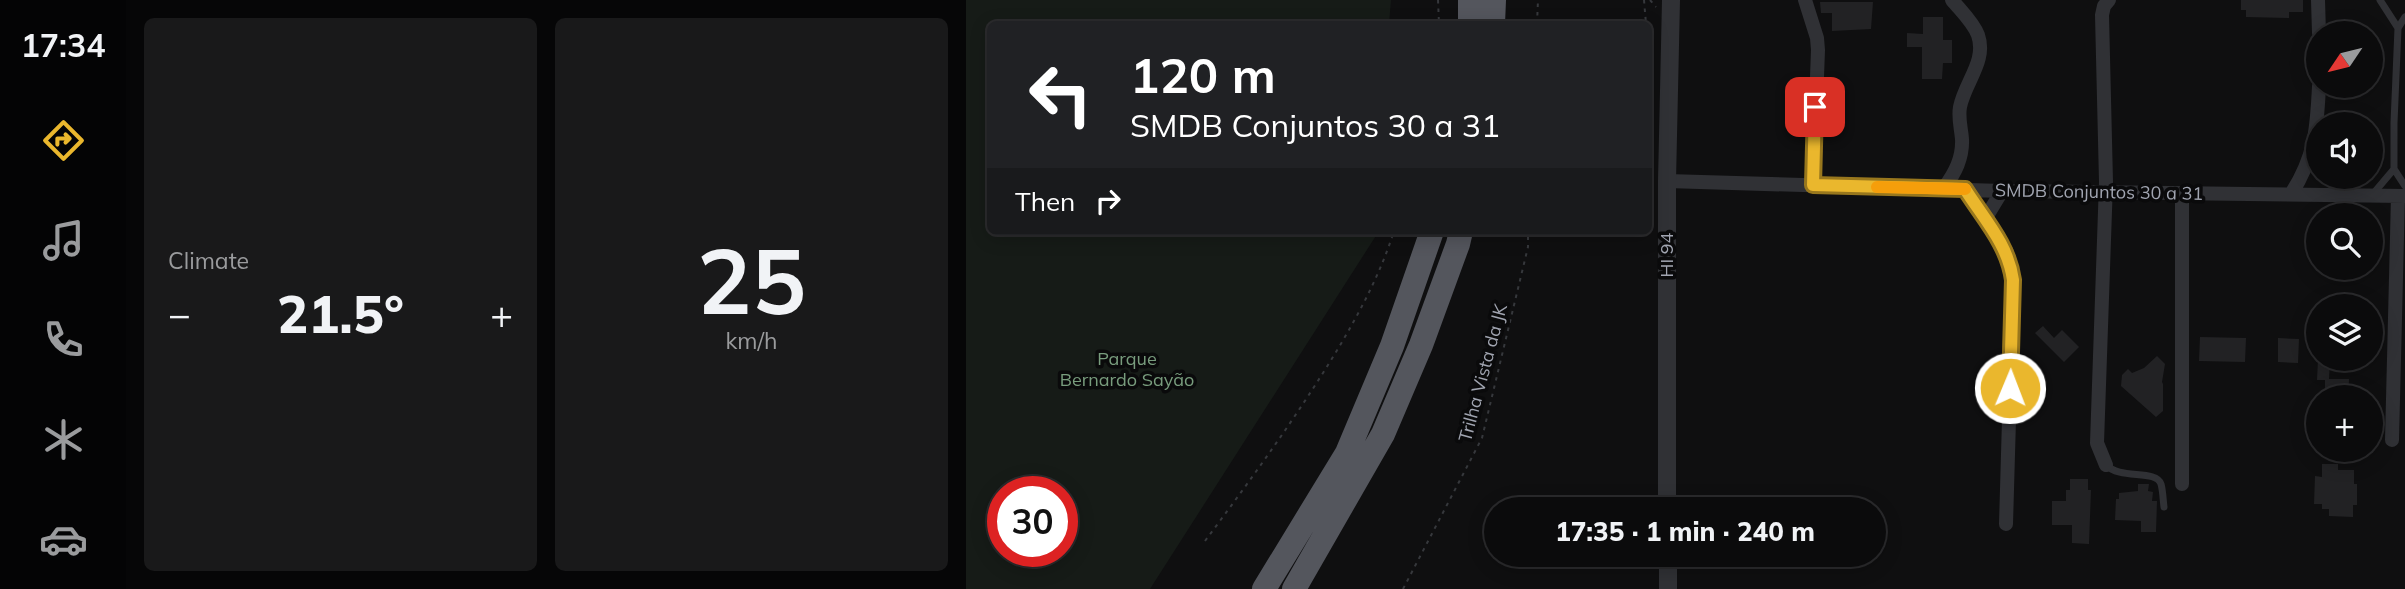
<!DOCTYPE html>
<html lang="en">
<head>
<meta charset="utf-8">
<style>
  body { margin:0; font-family:Mulish,sans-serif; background:#19191a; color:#f1f3f6; height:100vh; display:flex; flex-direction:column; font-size:26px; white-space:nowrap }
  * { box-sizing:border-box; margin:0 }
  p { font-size:23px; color:#9a9b9d }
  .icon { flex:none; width:38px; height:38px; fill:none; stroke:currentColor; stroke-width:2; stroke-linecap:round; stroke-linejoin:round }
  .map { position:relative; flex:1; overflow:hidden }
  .sheet { display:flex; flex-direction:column; gap:18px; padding:18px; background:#060607; width:840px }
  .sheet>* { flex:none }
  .hud { position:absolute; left:21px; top:21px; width:665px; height:214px; border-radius:10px; box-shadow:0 4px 18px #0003,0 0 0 2px #2b2b2d; background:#202124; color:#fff; overflow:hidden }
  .needle { width:46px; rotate:235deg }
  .controls { position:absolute; left:1340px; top:21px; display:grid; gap:14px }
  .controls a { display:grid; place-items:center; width:77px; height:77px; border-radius:50%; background:#0b0b0c; box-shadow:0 4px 18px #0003,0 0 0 2px #2b2b2d; font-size:35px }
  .speed { position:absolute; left:21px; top:476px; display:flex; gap:14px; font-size:35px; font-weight:700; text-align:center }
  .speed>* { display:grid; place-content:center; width:91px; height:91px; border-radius:50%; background:#0b0b0c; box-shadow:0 4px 18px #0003,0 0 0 2px #2b2b2d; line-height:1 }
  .speed .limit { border:10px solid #d22; background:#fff; color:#111 }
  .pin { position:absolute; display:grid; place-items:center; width:60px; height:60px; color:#fff; margin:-30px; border-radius:14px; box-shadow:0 4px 10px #0006 }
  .me { position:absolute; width:77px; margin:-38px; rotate:1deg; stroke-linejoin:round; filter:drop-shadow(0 0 5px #0008) }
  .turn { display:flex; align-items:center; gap:24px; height:147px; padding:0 28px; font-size:32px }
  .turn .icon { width:91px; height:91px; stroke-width:2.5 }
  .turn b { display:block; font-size:49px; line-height:60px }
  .then { display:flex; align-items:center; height:66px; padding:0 28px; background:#0003; gap:14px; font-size:26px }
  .big { font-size:52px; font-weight:800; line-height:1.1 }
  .sheet .widget { flex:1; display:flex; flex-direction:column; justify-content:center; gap:10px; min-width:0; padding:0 24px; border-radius:10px; background:#19191a }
  .sheet .dial { align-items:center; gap:0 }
  .dial b { font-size:91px; line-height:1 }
  .heat { display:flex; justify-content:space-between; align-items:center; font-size:38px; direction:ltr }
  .sheet .tiles { flex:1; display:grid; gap:18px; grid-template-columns:repeat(2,1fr) }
  .trip { position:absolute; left:518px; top:497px; width:402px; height:70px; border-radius:35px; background:#0b0b0c; box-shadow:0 4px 18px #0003,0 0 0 2px #2b2b2d; font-weight:800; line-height:70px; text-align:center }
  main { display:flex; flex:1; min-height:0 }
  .menu { display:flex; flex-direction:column; width:126px; justify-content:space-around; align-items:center; background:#040405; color:#9a9b9d }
  .menu .icon { width:49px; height:49px }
  .menu .selected { color:#eab72d }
  .menu b { font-size:32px; color:#f1f3f6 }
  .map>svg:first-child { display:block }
  .green { fill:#161b17; fill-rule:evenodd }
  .building { fill:#222224 }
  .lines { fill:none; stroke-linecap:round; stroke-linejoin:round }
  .path { stroke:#36383c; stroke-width:2; stroke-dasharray:3.5 5; stroke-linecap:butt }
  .service { stroke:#303135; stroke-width:7 }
  .minor { stroke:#303135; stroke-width:14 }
  .tertiary { stroke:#303135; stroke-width:18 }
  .trunk { stroke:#54565d; stroke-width:24 }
  .route-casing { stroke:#98771d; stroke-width:18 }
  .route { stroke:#eab72d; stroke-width:12 }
  .slow { stroke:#f59e0b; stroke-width:12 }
  .labels { text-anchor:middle; stroke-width:7; stroke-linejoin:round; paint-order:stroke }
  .street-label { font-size:18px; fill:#a1a5b1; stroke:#0a0a0b }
  .park-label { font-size:18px; fill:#789c7d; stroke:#0a0a0b }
</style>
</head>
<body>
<main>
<nav class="menu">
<b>17:34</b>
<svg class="icon selected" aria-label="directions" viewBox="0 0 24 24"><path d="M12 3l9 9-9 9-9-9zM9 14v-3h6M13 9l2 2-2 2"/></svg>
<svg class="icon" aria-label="music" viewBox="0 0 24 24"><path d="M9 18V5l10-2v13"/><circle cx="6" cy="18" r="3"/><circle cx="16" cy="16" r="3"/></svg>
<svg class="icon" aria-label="phone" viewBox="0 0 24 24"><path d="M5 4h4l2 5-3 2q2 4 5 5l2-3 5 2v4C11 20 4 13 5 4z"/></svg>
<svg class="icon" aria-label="climate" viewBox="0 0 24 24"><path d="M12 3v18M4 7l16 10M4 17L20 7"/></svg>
<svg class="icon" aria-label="car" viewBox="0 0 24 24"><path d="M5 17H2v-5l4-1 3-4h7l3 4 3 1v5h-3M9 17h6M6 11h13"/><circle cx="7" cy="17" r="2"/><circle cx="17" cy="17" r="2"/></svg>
</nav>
<section class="sheet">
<div class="tiles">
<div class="widget"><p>Climate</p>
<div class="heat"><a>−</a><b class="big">21.5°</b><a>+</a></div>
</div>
<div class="widget dial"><b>25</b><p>km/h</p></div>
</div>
</section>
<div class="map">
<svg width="1439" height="589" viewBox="0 0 1439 589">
  <rect width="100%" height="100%" fill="#0f0f10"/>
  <path class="green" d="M0 0H425L423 24H24V231H413L184 589H0ZM37 492H96V551H37Z"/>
  <path class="building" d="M1275 0H1337V12H1323V18L1280 17V10H1275Z
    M854 2H907L905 29 866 31V13H855Z
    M957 17H977V40H986V63H977L976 79H956V47H941V33L957 34Z
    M1077 326 1088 338 1096 330 1113 347 1098 362 1069 333Z
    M1234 337 1280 338 1279 362 1233 361Z
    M1312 338 1333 339 1332 363 1312 362Z
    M1191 356 1199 364 1196 382 1197 384V411L1190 417 1155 386 1156 375 1162 369 1166 373 1178 368Z
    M1352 359H1364L1363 379H1383L1382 397H1359V380H1351Z
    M1356 464H1372V470H1388V484H1391V505H1387V517L1363 516V509H1356V504H1348L1349 476 1356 477Z
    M1104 479H1122V490H1125L1123 544 1106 543V525H1086V501H1100V490H1104Z
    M1172 484H1183L1182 491 1187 492 1186 501H1191L1190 532H1175V521L1149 520 1150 499H1153V493L1172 491Z"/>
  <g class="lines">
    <path class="path" d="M472 0 473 24
      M678 0 680 24
      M684 0 690 7
      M571 24 572 0
      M682 41V79
      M239 541C286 478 332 415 373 347 395 310 415 272 428 231
      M437 589 516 438 562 247V231"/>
    <path class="service" d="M1414 0 1432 28
      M1428 169V123L1432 28 1439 17
      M1406 195 1428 169 1439 186
      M1140 465C1154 480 1190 469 1195 484 1197 491 1197 500 1198 507"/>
    <path class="minor" d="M839 0 851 38 852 50 847 185
      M1352 0 1353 33
      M701 181 1036 191 1439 196
      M978 188C989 173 997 158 996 139 995 127 992 118 994 107 999 82 1021 61 1012 35 1007 22 995 11 986 0
      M999 189 1041 252 1047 280 1040 524
      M1216 193V484
      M1325 194C1349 157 1351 129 1353 86
      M1019 219 1036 191
      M1426 440 1432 196
      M1140 465 1131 443 1140 182 1136 15 1138 6 1143 0"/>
    <path class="tertiary" d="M701 509V181L705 0
      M702 555V589"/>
    <path class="trunk" d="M504 24V0
      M527 24 528 0
      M298 589 381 453 426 346 466 231
      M328 589 417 434 455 345 492 244 495 231"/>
  </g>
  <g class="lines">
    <g class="route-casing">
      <path id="route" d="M849 107 847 185 999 189C1018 219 1042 244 1047 280L1044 388"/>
    </g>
    <use href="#route" class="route"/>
    <path class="slow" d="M911 187 999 189"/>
  </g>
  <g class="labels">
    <g class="street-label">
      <text transform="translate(1133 192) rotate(1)" y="6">SMDB Conjuntos 30 a 31</text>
      <text transform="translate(701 255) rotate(-90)" y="6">HI 94</text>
      <text transform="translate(517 373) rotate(-75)" y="6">Trilha Vista da JK</text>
    </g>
    <g class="park-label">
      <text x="161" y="365">Parque<tspan x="161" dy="21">Bernardo Sayão</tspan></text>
    </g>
  </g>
</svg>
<div class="controls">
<a><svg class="needle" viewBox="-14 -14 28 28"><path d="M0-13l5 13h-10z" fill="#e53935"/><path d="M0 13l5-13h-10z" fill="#9a9b9d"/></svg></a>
<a><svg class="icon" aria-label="sound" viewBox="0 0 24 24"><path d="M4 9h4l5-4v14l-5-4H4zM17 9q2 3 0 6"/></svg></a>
<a><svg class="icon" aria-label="search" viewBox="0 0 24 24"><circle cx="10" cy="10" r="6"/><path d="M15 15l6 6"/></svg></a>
<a><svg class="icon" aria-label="layers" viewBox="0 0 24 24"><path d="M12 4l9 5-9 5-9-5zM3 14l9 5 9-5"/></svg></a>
<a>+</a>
</div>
<div class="speed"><div class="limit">30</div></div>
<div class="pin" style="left:849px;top:107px;background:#d93025"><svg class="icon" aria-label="arrive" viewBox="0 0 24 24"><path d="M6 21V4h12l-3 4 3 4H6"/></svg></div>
<svg class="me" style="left:1044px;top:388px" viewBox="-20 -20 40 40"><circle r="17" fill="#eab72d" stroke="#fff" stroke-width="3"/><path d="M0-11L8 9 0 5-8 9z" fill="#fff"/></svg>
<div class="trip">17:35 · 1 min · 240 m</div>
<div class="hud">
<div class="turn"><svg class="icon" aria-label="left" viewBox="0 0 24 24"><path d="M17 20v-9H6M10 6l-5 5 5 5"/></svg><div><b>120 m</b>SMDB Conjuntos 30 a 31</div></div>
<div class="then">Then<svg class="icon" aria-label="right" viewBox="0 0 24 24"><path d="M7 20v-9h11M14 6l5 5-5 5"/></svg></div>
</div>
</div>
</main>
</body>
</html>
